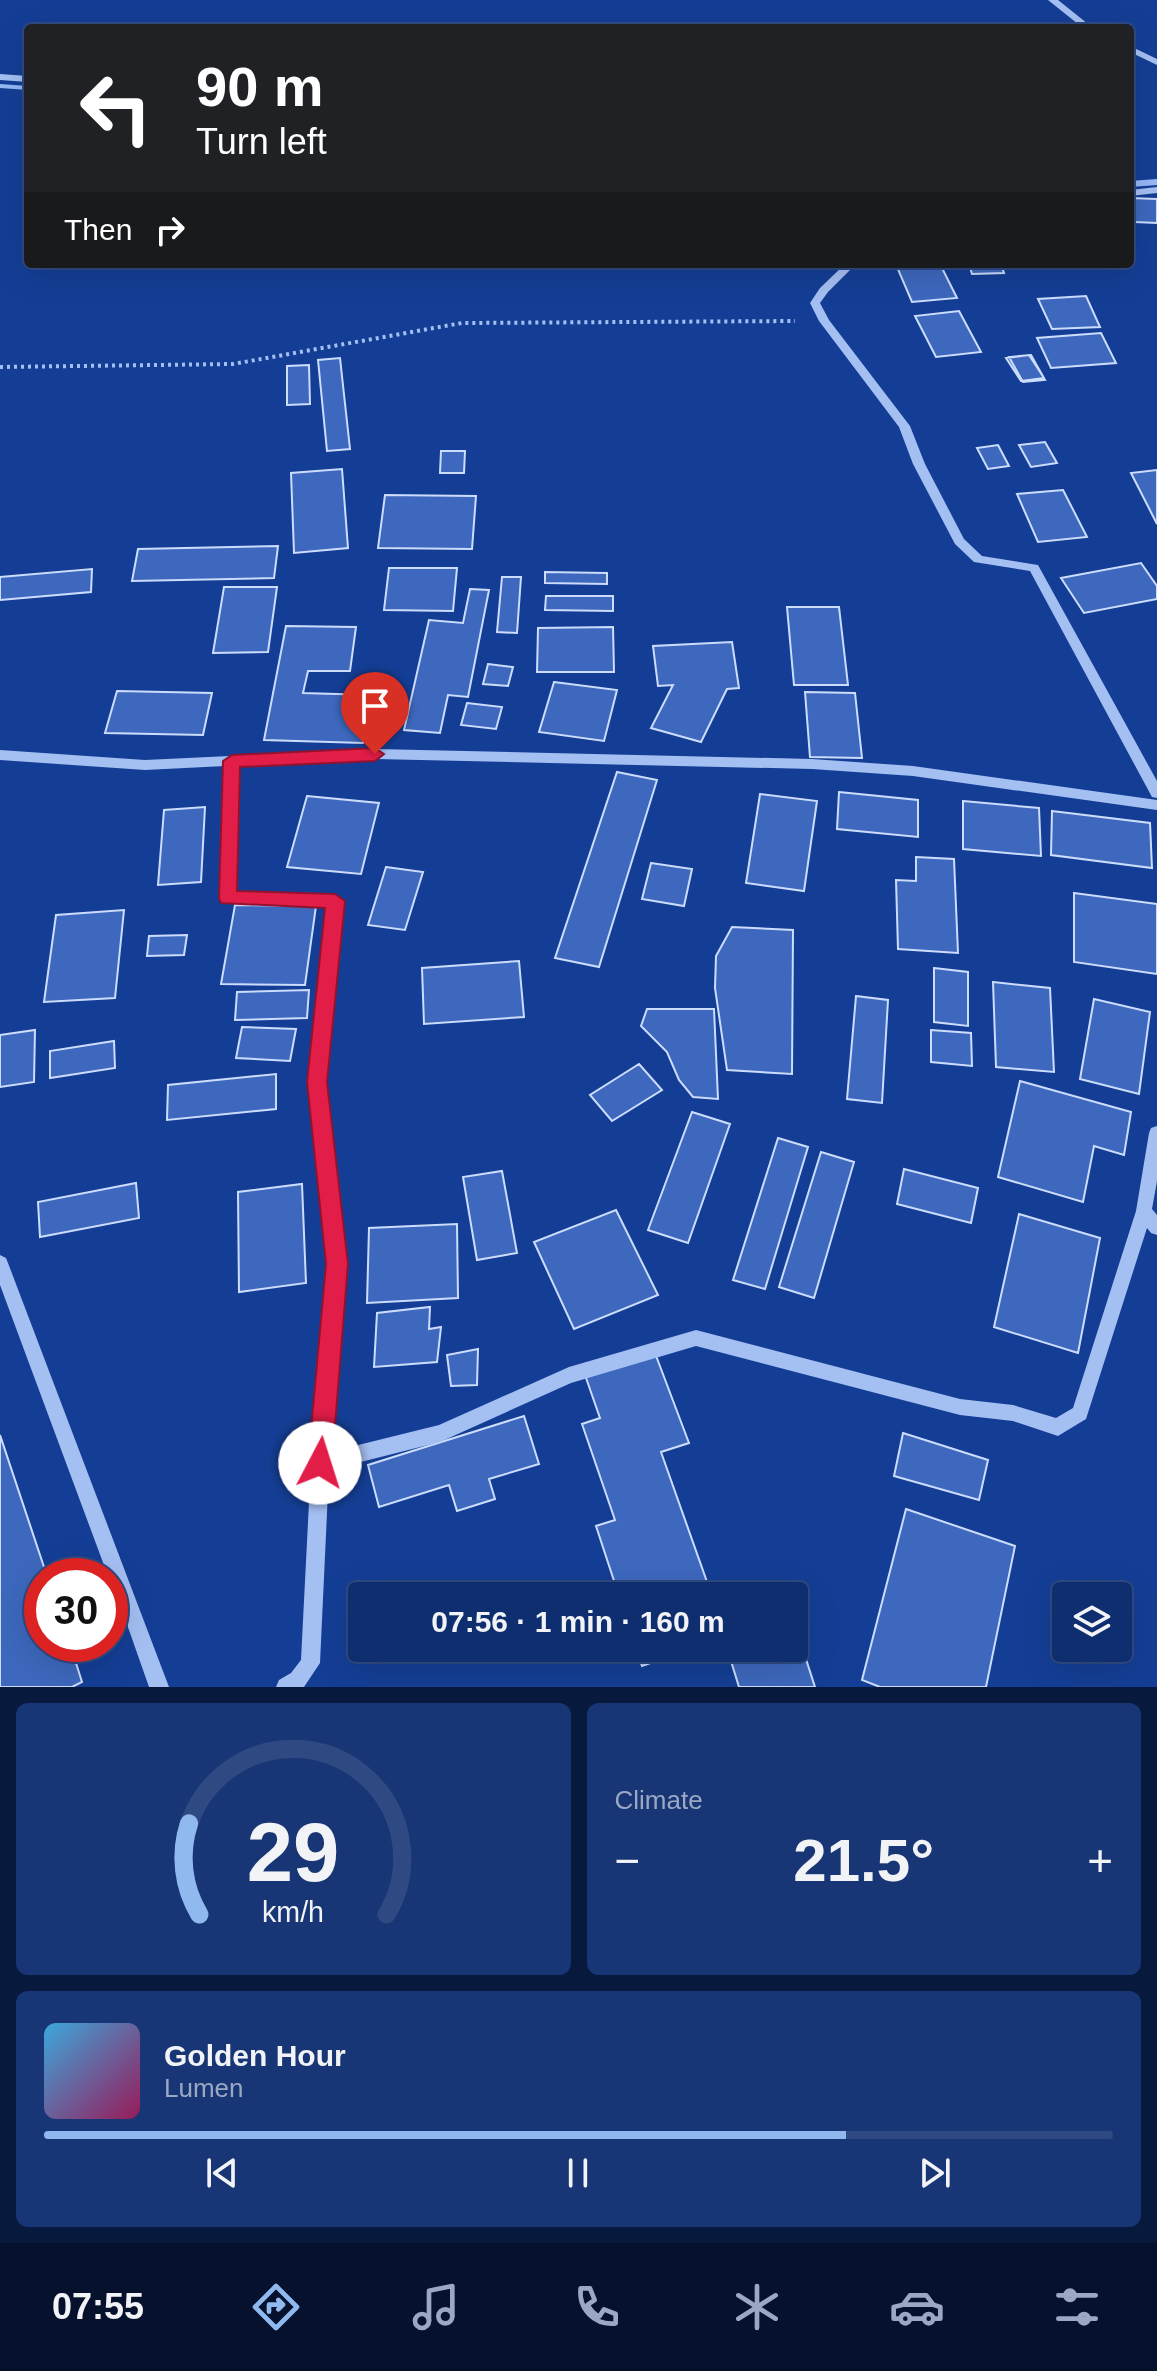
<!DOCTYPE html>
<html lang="en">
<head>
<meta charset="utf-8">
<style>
  body { margin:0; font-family:Arial,sans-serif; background:#183675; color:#f1f3f6; height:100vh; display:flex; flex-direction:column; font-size:30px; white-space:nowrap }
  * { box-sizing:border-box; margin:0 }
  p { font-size:26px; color:#9ba8c3 }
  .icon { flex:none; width:44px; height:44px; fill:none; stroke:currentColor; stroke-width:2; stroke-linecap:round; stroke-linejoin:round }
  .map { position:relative; height:1687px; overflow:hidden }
  .drawer { display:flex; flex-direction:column; gap:16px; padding:16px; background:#08193e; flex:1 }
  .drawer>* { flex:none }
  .top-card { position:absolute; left:24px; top:24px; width:1110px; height:244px; border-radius:8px; box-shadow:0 8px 32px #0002,0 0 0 2px #2f4a83; background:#202124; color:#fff; overflow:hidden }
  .controls { position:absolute; left:1052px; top:1582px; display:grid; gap:16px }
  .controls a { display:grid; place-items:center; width:80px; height:80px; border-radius:8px; background:#0f2e70; box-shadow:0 8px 32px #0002,0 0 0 2px #2f4a83; font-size:40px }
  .speed { position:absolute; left:24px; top:1558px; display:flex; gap:16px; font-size:40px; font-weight:700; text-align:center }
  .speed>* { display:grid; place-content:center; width:104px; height:104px; border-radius:50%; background:#0f2e70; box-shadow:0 8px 32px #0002,0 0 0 2px #2f4a83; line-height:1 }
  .speed .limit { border:12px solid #d22; background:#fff; color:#111 }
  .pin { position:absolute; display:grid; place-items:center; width:68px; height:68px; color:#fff; margin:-82px -34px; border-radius:50% 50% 50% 0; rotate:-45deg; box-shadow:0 0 8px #0007 }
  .pin .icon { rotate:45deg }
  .me { position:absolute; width:88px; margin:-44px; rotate:5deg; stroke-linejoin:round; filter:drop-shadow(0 0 6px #0008) }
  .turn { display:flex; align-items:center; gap:28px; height:168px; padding:0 40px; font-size:36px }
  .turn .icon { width:104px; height:104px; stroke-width:2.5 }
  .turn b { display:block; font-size:56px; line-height:68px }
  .then { display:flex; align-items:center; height:76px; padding:0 40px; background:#0003; gap:16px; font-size:30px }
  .big { font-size:60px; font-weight:600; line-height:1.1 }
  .drawer .tile { flex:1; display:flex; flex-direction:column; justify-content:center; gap:12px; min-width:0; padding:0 28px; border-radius:12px; background:#183675 }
  .drawer .dial { align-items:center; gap:0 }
  .dial svg { height:208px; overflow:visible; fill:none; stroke:#2f4a83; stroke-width:7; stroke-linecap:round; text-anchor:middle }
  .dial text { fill:#f1f3f6; stroke:none }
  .song { display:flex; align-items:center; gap:24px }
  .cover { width:96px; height:96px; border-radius:12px; background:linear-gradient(135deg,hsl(200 70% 55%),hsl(330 70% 35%)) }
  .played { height:8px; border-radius:4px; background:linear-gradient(90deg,#90b9f0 75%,#2f4a83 75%) }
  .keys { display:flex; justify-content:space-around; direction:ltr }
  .heat { display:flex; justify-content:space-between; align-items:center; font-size:44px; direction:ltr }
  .drawer .tiles { flex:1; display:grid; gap:16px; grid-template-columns:1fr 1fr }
  .tile:last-child { grid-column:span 2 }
  .trip { position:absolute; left:348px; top:1582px; width:460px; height:80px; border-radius:8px; background:#0f2e70; box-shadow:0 8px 32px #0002,0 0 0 2px #2f4a83; font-weight:600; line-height:80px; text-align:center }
  .menu { display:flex; height:128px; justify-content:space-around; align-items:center; background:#06122d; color:#9ba8c3 }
  .menu .icon { width:56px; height:56px }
  .menu .current { color:#90b9f0 }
  .menu b { font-size:36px; color:#f1f3f6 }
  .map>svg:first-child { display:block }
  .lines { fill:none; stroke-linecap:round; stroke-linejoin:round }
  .stream { fill:#96b8f5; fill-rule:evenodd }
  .building { fill:#3d68bd; stroke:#ccdcfc; stroke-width:2 }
  .path { stroke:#a4bff2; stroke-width:4; stroke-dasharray:3 4; stroke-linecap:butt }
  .minor { fill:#a4bff2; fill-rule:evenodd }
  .route { fill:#e11d48; stroke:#92132f; stroke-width:2 }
</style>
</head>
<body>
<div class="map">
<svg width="1157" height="1687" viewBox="0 0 1157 1687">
  <rect width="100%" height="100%" fill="#143e95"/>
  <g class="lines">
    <path class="stream" d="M0 84 28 86V90L0 88Z
      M1157 179V185L1130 187V181Z"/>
  </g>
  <path class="building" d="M1130 198 1157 199V223L1135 222Z
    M940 264 957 298 912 302 897 267Z
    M969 264H1001L1004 273 972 274Z
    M1086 296 1100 327 1052 329 1038 299Z
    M959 311 981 352 936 357 915 316Z
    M1101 333 1116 363 1051 368 1037 338Z
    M1029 355 1044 378 1021 381 1006 358Z
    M1031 355 1045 380 1023 382 1009 357Z
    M340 358 350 449 327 451 318 360Z
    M309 365 310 404 287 405V366Z
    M1045 442 1057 463 1031 467 1019 445Z
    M998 445 1009 466 988 469 977 448Z
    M441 451H465L464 473H440Z
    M342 469 348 548 294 553 291 473Z
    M1157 470V524L1131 473Z
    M1063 490 1087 537 1038 542 1017 494Z
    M385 495 476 496 472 549 378 548Z
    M278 546 274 578 132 581 138 549Z
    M1141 563 1157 586V599L1084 613 1061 578Z
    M389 568H457L453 611 384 610Z
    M92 569 91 592 0 600V577Z
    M545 572 607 573V584L545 583Z
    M502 577H521L517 633 497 632Z
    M224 587H277L268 652 213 653Z
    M470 589 489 590 468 697 448 695 440 733 404 730 429 620 463 623Z
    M546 596H613V611L545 610Z
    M787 607H839L848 685H794Z
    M286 626 356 627 350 671H308L303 693 370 695 363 743 264 740Z
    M613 627 614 672H537L538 628Z
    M732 642 739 688 727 689 701 742 651 728 673 685 658 686 653 646Z
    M488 664 513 667 508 686 483 684Z
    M554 682 617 690 604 741 539 732Z
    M117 691 212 693 203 735 105 733Z
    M805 692 855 693 862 758 810 757Z
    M467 703 502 707 496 729 461 725Z
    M617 772 657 780 599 967 555 958Z
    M839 792 918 800V837L837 829Z
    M760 794 817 801 804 891 746 883Z
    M307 796 379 803 361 874 287 867Z
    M963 801 1039 808 1041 856 963 849Z
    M205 807 201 882 158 885 164 810Z
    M1052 811 1150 823 1152 868 1051 855Z
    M916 857 954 859 958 953 898 949 896 880 916 881Z
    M651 863 692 869 684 906 642 899Z
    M386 867 423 872 405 930 368 925Z
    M1074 893 1157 904V974L1074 962Z
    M235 905 316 906 305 985 221 984Z
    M124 910 115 998 44 1002 56 915Z
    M732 927 793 930 792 1074 727 1070 715 988 716 956Z
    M187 935 184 955 147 956 149 936Z
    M519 961 524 1017 424 1024 422 968Z
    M934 968 968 972V1026L934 1022Z
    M993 982 1050 988 1054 1072 996 1067Z
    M309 990 307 1018 235 1020 237 992Z
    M856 996 888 1000 882 1103 847 1099Z
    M1094 999 1150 1012 1139 1094 1080 1079Z
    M647 1009H714L718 1099 693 1097 679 1080 667 1052 641 1026Z
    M242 1027 296 1029 290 1061 236 1058Z
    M35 1030 34 1082 0 1087V1035Z
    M931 1030 971 1033 972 1066 931 1062Z
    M114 1041 115 1068 50 1078V1051Z
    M639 1064 662 1090 612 1121 590 1095Z
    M276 1074V1109L167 1120 168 1085Z
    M1020 1081 1131 1112 1124 1155 1094 1146 1083 1202 998 1177Z
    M692 1112 730 1124 688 1243 648 1230Z
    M778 1138 808 1147 765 1289 733 1280Z
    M821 1152 854 1162 814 1298 779 1287Z
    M904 1169 978 1188 971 1223 897 1204Z
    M502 1171 517 1253 477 1260 463 1177Z
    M136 1183 139 1218 40 1237 38 1202Z
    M302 1184 306 1283 239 1292 238 1192Z
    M616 1210 658 1295 574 1329 534 1242Z
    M1019 1214 1100 1238 1078 1353 994 1327Z
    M457 1224 458 1298 367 1303 369 1228Z
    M430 1307 429 1329 441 1327 437 1362 374 1367 377 1313Z
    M478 1349 477 1385 451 1386 447 1355Z
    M655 1353 689 1443 661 1452 712 1596H619L596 1526 615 1520 582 1424 600 1418 585 1375Z
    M524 1416 539 1464 489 1479 495 1499 457 1511 449 1485 379 1507 368 1465Z
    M903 1433 988 1460 979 1500 894 1476Z
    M0 1435 47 1576H42V1644H70L82 1682 72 1687H0Z
    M906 1509 1015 1546 986 1687H880L862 1680Z
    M794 1622 815 1687H739L727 1648H794Z
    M636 1648H694L642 1666Z"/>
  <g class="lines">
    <path class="path" d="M0 367 233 364 462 323 795 321"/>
    <path class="minor" d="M1048 0H1058L1093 28H1083Z
      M1130 46 1157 59V65L1130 52Z
      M0 74 28 76V82L0 80Z
      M1157 187V193L1130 196V190Z
      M845 264H856L828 292 820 303 829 320 910 426 925 464 964 539 982 556 1038 565 1157 781V798L1152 797 1030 571 974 562 955 544 913 464 899 427 819 321 810 303 820 288Z
      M375 749 812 759 913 766 1157 800V810L913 776 812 769 375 759 239 765 235 893 335 895 340 897 342 901 325 1082 345 1264 330 1452 439 1425 569 1367 696 1330 960 1399 1013 1405 1056 1418 1073 1408 1136 1211 1149 1133 1151 1128 1157 1126V1181L1152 1209 1157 1215V1235L1151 1233 1147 1228 1086 1419 1058 1436 1013 1421 960 1415 696 1346 571 1383 440 1442 329 1470 320 1663 304 1687H276L279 1680 291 1673 301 1660 311 1463 329 1264 309 1082 327 906 223 902 221 898 225 766 145 770 0 760V750L145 760Z
      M0 1255 6 1258 8 1263 169 1687H149L110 1576H108L0 1285Z"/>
  </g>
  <path class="route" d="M375 748 384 754 375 761 240 767 237 891 335 894 345 901 327 1082 348 1264 332 1463 328 1471 320 1475 312 1471 308 1463 326 1264 307 1082 325 908 221 903 219 898 223 761 232 755Z"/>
</svg>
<div class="controls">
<a><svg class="icon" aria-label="layers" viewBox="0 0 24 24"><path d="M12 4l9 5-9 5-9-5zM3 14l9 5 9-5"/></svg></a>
</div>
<div class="speed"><div class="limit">30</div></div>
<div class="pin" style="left:375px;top:754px;background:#d93025"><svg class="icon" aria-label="arrive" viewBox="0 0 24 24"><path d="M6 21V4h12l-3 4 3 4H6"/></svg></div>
<svg class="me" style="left:320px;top:1463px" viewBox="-20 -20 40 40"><circle r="19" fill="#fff"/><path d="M0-13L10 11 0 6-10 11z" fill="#e11d48"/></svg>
<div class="trip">07:56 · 1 min · 160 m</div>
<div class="top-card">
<div class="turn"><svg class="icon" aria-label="left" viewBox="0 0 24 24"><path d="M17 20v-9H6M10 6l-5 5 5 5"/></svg><div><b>90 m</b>Turn left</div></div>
<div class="then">Then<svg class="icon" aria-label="right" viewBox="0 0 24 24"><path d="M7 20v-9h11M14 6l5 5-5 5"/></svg></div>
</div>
</div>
<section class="drawer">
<div class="tiles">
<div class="tile dial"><svg viewBox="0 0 100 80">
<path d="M14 69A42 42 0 1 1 86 69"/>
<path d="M14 69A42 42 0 0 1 10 34" stroke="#90b9f0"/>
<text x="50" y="56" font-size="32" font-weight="700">29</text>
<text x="50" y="72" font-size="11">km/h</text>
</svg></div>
<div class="tile"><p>Climate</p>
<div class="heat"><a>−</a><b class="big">21.5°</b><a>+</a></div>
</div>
<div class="tile">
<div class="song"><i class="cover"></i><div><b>Golden Hour</b><p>Lumen</p></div></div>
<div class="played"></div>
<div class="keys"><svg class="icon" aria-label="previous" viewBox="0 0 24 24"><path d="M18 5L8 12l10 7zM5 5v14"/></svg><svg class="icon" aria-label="pause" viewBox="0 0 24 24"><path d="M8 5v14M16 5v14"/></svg><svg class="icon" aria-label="next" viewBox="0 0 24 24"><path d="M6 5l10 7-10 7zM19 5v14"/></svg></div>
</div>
</div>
</section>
<nav class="menu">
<b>07:55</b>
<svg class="icon current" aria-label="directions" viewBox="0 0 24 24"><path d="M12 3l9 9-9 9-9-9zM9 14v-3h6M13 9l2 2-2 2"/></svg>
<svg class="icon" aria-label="music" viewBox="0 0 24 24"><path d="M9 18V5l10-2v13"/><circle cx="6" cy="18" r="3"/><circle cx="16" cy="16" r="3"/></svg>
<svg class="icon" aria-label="phone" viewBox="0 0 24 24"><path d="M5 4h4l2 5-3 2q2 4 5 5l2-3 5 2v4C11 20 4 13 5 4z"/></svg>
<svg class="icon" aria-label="climate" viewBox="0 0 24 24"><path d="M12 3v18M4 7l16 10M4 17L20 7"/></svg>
<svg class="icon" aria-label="car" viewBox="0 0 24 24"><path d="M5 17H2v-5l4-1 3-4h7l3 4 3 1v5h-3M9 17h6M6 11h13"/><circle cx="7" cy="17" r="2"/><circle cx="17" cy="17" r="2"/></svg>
<svg class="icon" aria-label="filters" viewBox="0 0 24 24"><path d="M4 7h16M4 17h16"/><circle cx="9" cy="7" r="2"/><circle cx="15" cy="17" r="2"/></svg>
</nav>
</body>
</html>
